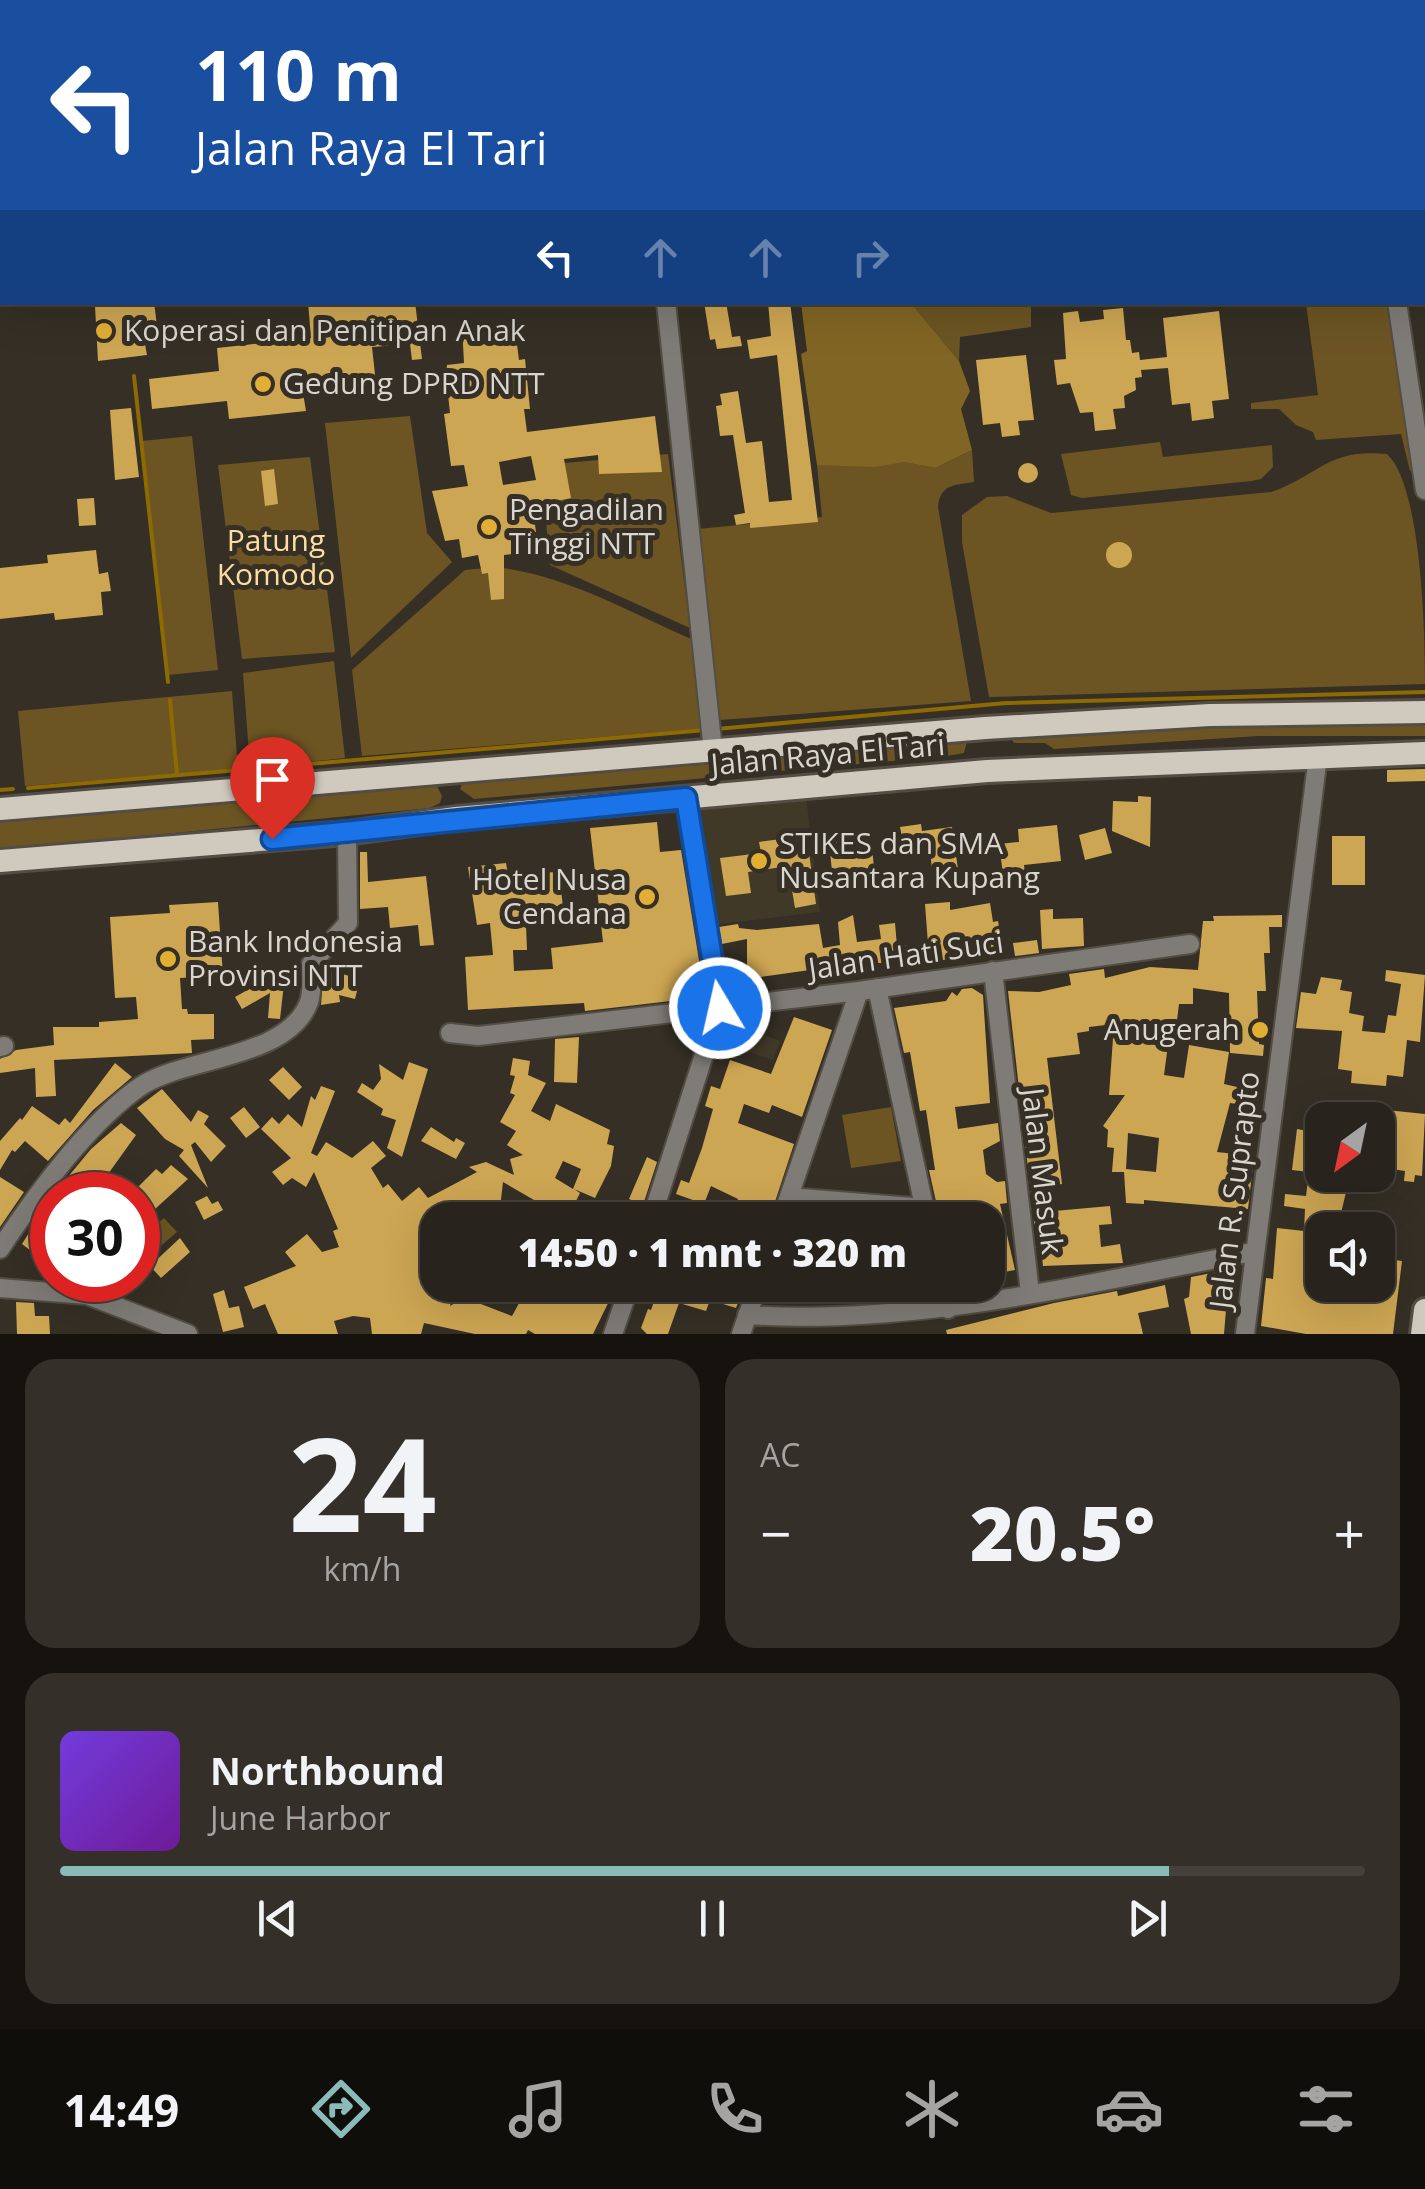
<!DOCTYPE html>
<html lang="id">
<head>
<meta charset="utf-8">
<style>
  body { margin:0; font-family:"Open Sans",sans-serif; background:#342f29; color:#f1f3f6; height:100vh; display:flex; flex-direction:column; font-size:38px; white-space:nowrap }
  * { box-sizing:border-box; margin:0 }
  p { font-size:32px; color:#a5a4a3 }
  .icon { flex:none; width:55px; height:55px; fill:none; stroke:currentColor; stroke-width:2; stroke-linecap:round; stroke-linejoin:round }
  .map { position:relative; height:1334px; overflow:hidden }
  .sheet { display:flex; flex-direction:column; gap:25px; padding:25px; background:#16130f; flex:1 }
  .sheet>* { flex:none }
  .hud { position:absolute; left:0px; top:0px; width:1425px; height:305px; box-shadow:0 10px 40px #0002,0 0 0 2px #44403b; background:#1a4fa0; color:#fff; overflow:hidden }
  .needle { width:65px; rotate:213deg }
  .tools { position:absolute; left:1305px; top:1102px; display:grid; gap:20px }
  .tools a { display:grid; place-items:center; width:90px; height:90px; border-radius:20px; background:#28231c; box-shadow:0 10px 40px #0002,0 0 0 2px #44403b; font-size:50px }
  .speed { position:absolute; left:30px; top:1172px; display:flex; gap:20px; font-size:50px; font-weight:700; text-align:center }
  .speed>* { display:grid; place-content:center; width:130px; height:130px; border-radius:50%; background:#28231c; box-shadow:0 10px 40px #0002,0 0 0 2px #44403b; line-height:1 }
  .speed .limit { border:15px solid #d22; background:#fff; color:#111 }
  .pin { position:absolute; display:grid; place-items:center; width:85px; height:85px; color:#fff; margin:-102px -42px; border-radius:50% 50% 50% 0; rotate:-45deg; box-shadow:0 0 10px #0007 }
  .pin .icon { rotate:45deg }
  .me { position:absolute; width:110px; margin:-55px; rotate:351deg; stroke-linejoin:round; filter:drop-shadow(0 0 8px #0008) }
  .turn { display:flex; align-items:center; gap:35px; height:210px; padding:0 30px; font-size:45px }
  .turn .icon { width:130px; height:130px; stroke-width:2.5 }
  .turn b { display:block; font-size:70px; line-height:85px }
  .lanes { display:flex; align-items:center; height:95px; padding:0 30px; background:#0003; justify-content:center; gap:50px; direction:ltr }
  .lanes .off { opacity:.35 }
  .big { font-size:75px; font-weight:800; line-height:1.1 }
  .sheet .tile { flex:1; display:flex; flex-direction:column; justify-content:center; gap:15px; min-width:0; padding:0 35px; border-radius:30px; background:#342f29 }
  .sheet .dial { align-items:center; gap:0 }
  .dial b { font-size:130px; line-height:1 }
  .song { display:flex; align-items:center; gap:30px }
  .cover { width:120px; height:120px; border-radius:15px; background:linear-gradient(135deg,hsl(260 70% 55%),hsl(280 70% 35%)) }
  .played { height:10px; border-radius:5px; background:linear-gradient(90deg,#8bbbb9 85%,#44403b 85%) }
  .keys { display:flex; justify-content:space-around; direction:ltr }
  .heat { display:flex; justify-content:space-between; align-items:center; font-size:55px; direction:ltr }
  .sheet .tiles { flex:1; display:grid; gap:25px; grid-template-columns:1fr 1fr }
  .tile:last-child { grid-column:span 2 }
  .trip { position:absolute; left:420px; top:1202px; width:585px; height:100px; border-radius:30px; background:#28231c; box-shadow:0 10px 40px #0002,0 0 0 2px #44403b; font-weight:800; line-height:100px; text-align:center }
  .dock { display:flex; height:160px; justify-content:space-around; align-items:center; background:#100e0b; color:#a5a4a3 }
  .dock .icon { width:70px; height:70px }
  .dock .active { color:#8bbbb9 }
  .dock b { font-size:45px; color:#f1f3f6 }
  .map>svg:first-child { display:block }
  .built { fill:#413928 }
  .green { fill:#6c5523 }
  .forest { fill:#816524 }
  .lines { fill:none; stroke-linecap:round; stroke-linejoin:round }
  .stream { stroke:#8e6a03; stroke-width:4 }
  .building { fill:#cda653; fill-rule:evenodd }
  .minor-casing { stroke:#534d44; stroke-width:22 }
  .major-casing { stroke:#534d44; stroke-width:28 }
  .minor { stroke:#7f7c77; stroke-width:18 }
  .major { stroke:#cfc9be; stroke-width:22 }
  .route-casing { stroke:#114b97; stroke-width:25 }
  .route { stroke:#1a73e8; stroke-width:18 }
  .poi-dot { fill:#e2af34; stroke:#352f25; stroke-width:4 }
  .labels { text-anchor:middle; stroke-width:10; stroke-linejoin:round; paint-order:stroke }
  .poi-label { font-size:30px; fill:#d9d5cf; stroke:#352f25; text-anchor:start }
  .park-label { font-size:30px; fill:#fbdda0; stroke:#352f25 }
  .street-label { font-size:30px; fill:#d9d5cf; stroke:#352f25 }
</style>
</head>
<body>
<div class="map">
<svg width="1425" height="1334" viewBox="0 0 1425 1334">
  <rect width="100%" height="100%" fill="#352f25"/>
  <path class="built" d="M806 796 820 912 712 925 698 809Z
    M754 1018 765 1021 761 1034 780 1041 773 1060 729 1045 736 1025 750 1030Z"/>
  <path class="green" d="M911 303H1031V327L960 337 959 361Z
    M1306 303H1388L1416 470 1410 471 1401 434 1316 440 1313 432 1296 425 1279 409H1251V403L1318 395Z
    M410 416 427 533 452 562 351 658 325 423Z
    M192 436 218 670 168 675 142 441Z
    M1160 442 1163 457 1272 445 1273 467 1261 479 1251 481 1082 498 1071 495 1061 454Z
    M972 450 974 482C955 485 940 484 938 507L971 701 720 720 698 529 822 517 817 465 905 462 935 468Z
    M668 454 690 628 550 565 541 465Z
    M1387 454C1422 486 1425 635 1425 684L989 697 962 542V515L987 497 1007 496 1051 513 1271 492C1320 475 1327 448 1387 454Z
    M310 457 335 652 242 659 218 465Z
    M495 567C563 574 628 611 691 639L702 729 362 756 352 670 465 570Z
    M334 661 345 758 250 768 243 673Z
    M232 691 238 769 25 786 18 711Z
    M1425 716V736H1259L1054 749 1045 743H1014L1011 738 1013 733Z
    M967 741 964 753 947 756 474 799 460 789 465 777Z
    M435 782 442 796 440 803 430 808 0 850V814Z
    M891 1107 901 1161 851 1168 842 1115Z
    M164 1218 177 1232 141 1263 138 1241Z"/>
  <path class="forest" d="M801 303H911L959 361 970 391 961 409 972 450 935 468 904 462 875 467 817 465 801 354 807 351Z"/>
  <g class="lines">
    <path class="stream" d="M199 0V2
      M0 42H2
      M0 160 2 165
      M0 267 2 266
      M0 299H2
      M134 376 168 682
      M170 700 177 775
      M716 729 1006 703 1425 692
      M28 788 706 730
      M0 790 13 789"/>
  </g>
  <path class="building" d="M154 302 159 342 145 344 147 355 98 361 95 306Z
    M308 302H415L422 359 412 360 410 344 372 347 377 393 331 398 330 390 303 393 306 411 229 419 227 401 152 409 149 379 219 371 217 348 311 338Z
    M704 302H726L732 337 740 336 742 346 717 349 715 339 710 340Z
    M768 302H790L818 522 750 528V523L736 525 734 515 745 513 733 435 720 436 716 406 722 405 720 394 738 391 746 443 762 441 769 502 792 500 777 355 750 359 747 340 771 336Z
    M1123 308 1126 340H1130L1132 353 1139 352 1140 360 1167 357 1163 318 1219 311 1229 399 1212 401 1214 418 1192 421 1190 403 1172 405 1168 368 1141 370 1142 377 1135 378 1136 390 1124 396 1125 408 1113 409 1116 429 1095 431 1093 412 1080 413 1070 383 1057 385 1054 360 1066 359 1063 313 1078 311 1080 322 1104 319 1103 310Z
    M488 324 489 339 516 337 519 360 525 359 530 409H524L527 432 655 416 662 472 599 474 598 455 564 459 571 498 542 504 543 509 533 510 536 532 520 535 523 553 504 555V599L491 600 488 573 482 574 478 555 462 558 459 539 445 541 432 491 468 486 464 465 451 466 444 414 450 413 446 376 447 365 464 363 462 325ZM531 456 536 480 503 485 499 462Z
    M1026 355 1034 420 1018 421 1020 435 1002 437 1000 423 983 425 976 360Z
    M131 408 139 477 115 480 110 410Z
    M1018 473a10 10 0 1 1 20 0a10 10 0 1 1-20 0Z
    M274 469 278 504 265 506 261 471Z
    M94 498 96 525 79 526 77 499Z
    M1106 555a13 13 0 1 1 26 0a13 13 0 1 1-26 0Z
    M96 550 99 574 108 572 111 591 101 592 103 615 55 620 54 613 0 619V568L48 563 47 555Z
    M1425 769V781L1387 782V770Z
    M1138 796 1151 797 1150 847 1112 831 1113 801 1138 802Z
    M657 822 660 852 681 850 705 997 585 1011 584 1003 468 1010 465 957 493 955 490 923 477 925 468 867 506 863 508 874 559 872 563 907H558V913L545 915V922L526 925 527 950H513L514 971 553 969 551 948 603 942 590 828Z
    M921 824 922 831 952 827 958 869 932 868 930 852 910 854 909 843 903 844 900 827Z
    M1057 825 1061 861 1024 865 1026 884 988 888 987 876 1003 874 999 844 1019 842 1018 829Z
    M1105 828 1112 853 1085 860 1079 835Z
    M1332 836H1365V885H1332Z
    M871 838 875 877 833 881 829 842Z
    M781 839 782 850 808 846 816 904 795 908 788 866 748 872 751 893 726 896 720 858 761 853 759 842Z
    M360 852H367L368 882 426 876 434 945 420 946 418 925 390 928 388 907 360 909Z
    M218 902 223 976 180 978 182 1009H187L188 1014H214V1039L191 1040 192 1053 54 1060 56 1096 36 1097 35 1068 0 1073V1059L16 1050 54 1045 53 1027H99V1022L138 1019 136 997 115 998 110 917 170 913 169 905Z
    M950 902V910L990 903 993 922 998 921 1003 953 917 963H863L823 973V969L810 970 747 979V939L722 944 719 927 738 924 739 928 757 930 819 924 823 948 840 945 838 922 853 915 857 942 881 939 879 925 895 923 897 946 928 944 925 904Z
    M1053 909V919L1083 918 1084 946 1042 949 1040 910Z
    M1282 915V927H1269L1270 953H1264L1266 991H1257L1259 1044 1264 1045 1263 1056 1230 1053 1229 993 1193 988V1004H1179L1175 1037H1169L1164 1075 1184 1078 1189 1045 1229 1052 1224 1084 1259 1092 1257 1107 1230 1103 1217 1152 1254 1156 1248 1209 1144 1200V1204L1126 1203 1124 1172H1112L1114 1148 1107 1147 1108 1130 1103 1126 1125 1095H1109L1114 1024 1089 1027V1031L1077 1033 1080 1054 1047 1058 1062 1184 1050 1186 1054 1211 1110 1206 1112 1224 1099 1225 1101 1247 1120 1244 1123 1263 1043 1266 1041 1247 1037 1248 1008 991 1039 992 1071 985 1069 974 1104 969 1105 978 1150 967 1198 970 1203 921H1214L1213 916ZM1128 1133 1159 1138 1156 1172 1126 1169Z
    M1037 940 1039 953 1015 956 1013 943Z
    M334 968 335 972 360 979 355 999 339 995 340 1002 321 1005 324 969Z
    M1386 970 1425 975 1420 1042 1407 1040 1403 1077 1387 1075 1386 1086 1351 1083 1352 1071 1338 1069 1342 1031 1296 1028 1301 992 1316 994 1321 977 1342 980 1340 990 1352 992 1349 1013 1364 1016 1362 1031 1385 1033 1388 1015 1396 1016 1401 984 1385 981Z
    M261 973 285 975 280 1019 268 1018 270 993 242 1009 235 997 260 983Z
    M972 988 983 995 990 1103 955 1107 958 1129 998 1123 1000 1141 983 1150 986 1174 997 1182 1005 1181 1007 1203 1000 1204 1015 1270 988 1275V1220H941L939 1215 929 1170H935L926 1110 920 1111 910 1052 904 1053 894 1008 946 1001 952 992 957 996 962 989Z
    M794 1017 832 1030 802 1117 772 1105 769 1113 744 1104 738 1123 794 1144 769 1220 733 1214 738 1199 711 1186 704 1204 676 1194 681 1180 689 1183 702 1148 713 1109 705 1106 711 1086 720 1089 730 1060 771 1074Z
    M579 1037 577 1083 554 1082 555 1039Z
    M513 1058 530 1061 528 1075 546 1083 531 1111 550 1121 556 1104 610 1130 607 1144 614 1146 611 1166 595 1198 574 1189 580 1193 571 1211 590 1220H525L534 1200 503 1182 500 1208 482 1205 438 1220V1290L453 1292 450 1306 487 1285H524L481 1304 512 1316 529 1285H607L615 1289 593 1334H535L528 1330 526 1334H475L424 1323 421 1334H372L370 1318 353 1316 334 1321 338 1334H278L265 1304 253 1309 244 1287 296 1266 285 1252 307 1234 322 1252 339 1247 333 1231 338 1229 314 1172 306 1187 292 1178 283 1185 272 1172 291 1158 261 1129 272 1117 279 1124 288 1114 302 1127 311 1096 315 1100 321 1086 335 1091 311 1153 317 1156 326 1142 352 1158 373 1141 386 1156 371 1168 383 1188 388 1184 402 1201 419 1187 428 1198 477 1172 469 1167 486 1162 514 1175 510 1159 523 1155 507 1145 516 1131 500 1122 515 1095 510 1093 515 1076 510 1075ZM563 1161 581 1169 573 1189 555 1178Z
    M409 1062 428 1069 402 1157 387 1148 396 1120 381 1115 383 1109 357 1092 362 1083 373 1090 381 1079 379 1064 403 1080Z
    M115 1063 132 1077 93 1110 48 1161 25 1141 15 1152 12 1150 0 1170V1141L20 1118 22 1120 32 1106 59 1125 65 1118 70 1123Z
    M283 1067 302 1087 289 1100 269 1080Z
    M162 1089 191 1122 198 1110 209 1116 204 1124 226 1146 211 1162 195 1142 191 1145 208 1188 179 1156 184 1150 165 1139 137 1108Z
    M1348 1106 1425 1114 1422 1176 1415 1175 1414 1182 1404 1181 1405 1171 1378 1167V1142L1390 1144 1392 1124 1347 1117Z
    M244 1107 260 1127 246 1138 230 1118Z
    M121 1123 136 1135 93 1195H53L91 1149Z
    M431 1127 454 1142 456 1138 465 1143 456 1159 421 1141Z
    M1297 1129 1319 1133 1316 1153H1322V1175H1332L1330 1186 1347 1188 1337 1230H1322V1285H1378V1258L1402 1261 1393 1334H1306L1261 1326 1266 1278 1273 1279 1277 1228 1304 1231 1305 1209 1284 1206 1285 1194 1306 1196 1309 1172 1292 1170Z
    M647 1157 657 1162 643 1205 629 1199Z
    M171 1165 188 1179 143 1220 138 1214 142 1204 132 1193 156 1169 162 1174Z
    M0 1177 24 1192 0 1227Z
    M52 1196V1267L22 1244Z
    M207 1196 212 1204 218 1201 223 1210 204 1220 195 1202Z
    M180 1238 190 1252 161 1278 150 1266Z
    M1238 1268 1237 1275 1229 1274 1224 1334H1191L1184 1299 1189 1297 1191 1277Z
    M699 1285H745L736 1308 710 1300 706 1311 679 1303 668 1334H647L641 1328 648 1309 651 1310 656 1296 660 1298 659 1286 696 1297Z
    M770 1285H791L796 1303H771L767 1298Z
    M818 1285H904L914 1291 910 1298 890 1300 876 1293 878 1301 828 1304 818 1302Z
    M1165 1285 1169 1307 1138 1313 1143 1334H947L946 1330 1054 1303 1117 1291 1118 1296Z
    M224 1290 229 1308 239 1306 244 1327 223 1332 213 1294Z
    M16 1302 34 1303 35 1316H49L50 1334H17Z"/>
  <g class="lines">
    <g class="minor-casing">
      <path id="minor" d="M210 0V2
        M236 0V2
        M1422 263H1425
        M0 284H2
        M666 302 713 751
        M1397 302 1425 490
        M993 971 1030 1293
        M877 988 927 1220
        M450 1033 478 1036 859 991 1190 944
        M0 1047 4 1046
        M789 1197 925 1208
        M651 1220 719 1008 686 798
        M781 1220 859 991
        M0 1249C35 1196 89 1122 141 1086 185 1057 288 1059 309 1002 313 991 311 975 311 964L348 923 347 833
        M942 1285 948 1309
        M0 1288 87 1295 188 1334
        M747 1315C919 1326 1085 1283 1253 1252
        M613 1334 630 1285
        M741 1334 758 1285
        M1245 1334 1318 756"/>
    </g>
    <g class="major-casing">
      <path id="major" d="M0 809 985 728 1210 715 1425 712
        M0 861 347 833 456 818 987 771 1425 753
        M1422 1334 1425 1310"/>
    </g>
    <use href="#minor" class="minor"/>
    <use href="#major" class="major"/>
  </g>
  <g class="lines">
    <g class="route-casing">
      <path id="route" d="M272 839 686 798 720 1008"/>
    </g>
    <use href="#route" class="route"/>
  </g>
  <g class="poi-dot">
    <circle cx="104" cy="331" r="10"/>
    <circle cx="263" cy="384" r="10"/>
    <circle cx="489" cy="527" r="10"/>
    <circle cx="759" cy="861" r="10"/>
    <circle cx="647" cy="897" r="10"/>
    <circle cx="168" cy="959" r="10"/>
    <circle cx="1260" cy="1030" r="10"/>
  </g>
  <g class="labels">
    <g class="poi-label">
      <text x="124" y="341">Koperasi dan Penitipan Anak</text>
      <text x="283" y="394">Gedung DPRD NTT</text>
      <text x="509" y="520">Pengadilan<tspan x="509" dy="34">Tinggi NTT</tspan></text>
      <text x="779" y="854">STIKES dan SMA<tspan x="779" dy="34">Nusantara Kupang</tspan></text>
      <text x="627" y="890" text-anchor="end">Hotel Nusa<tspan x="627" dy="34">Cendana</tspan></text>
      <text x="188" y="952">Bank Indonesia<tspan x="188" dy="34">Provinsi NTT</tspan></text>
      <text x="1240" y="1040" text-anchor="end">Anugerah</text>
    </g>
    <g class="park-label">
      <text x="276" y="551">Patung<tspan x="276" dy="34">Komodo</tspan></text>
    </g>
    <g class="street-label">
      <text transform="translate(828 755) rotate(-5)" y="10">Jalan Raya El Tari</text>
      <text transform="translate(906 956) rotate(-8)" y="10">Jalan Hati Suci</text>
      <text transform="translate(1042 1171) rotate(83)" y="10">Jalan Masuk</text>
      <text transform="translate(1235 1190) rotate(-83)" y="10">Jalan R. Suprapto</text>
    </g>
  </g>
</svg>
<div class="tools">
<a><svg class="needle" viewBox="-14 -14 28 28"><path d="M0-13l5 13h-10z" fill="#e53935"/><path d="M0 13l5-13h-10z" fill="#a5a4a3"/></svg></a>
<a><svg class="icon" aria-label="sound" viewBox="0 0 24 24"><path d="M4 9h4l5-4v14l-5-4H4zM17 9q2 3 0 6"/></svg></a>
</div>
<div class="speed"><div class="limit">30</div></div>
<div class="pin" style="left:272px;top:839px;background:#d93025"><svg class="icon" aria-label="arrive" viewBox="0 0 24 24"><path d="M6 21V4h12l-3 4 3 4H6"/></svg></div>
<svg class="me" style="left:720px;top:1008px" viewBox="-20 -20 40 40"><circle r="17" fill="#1a73e8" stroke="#fff" stroke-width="3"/><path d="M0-11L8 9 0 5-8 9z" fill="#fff"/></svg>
<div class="trip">14:50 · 1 mnt · 320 m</div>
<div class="hud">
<div class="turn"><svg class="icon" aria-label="left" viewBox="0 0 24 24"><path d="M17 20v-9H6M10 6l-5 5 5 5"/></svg><div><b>110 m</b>Jalan Raya El Tari</div></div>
<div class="lanes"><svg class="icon" aria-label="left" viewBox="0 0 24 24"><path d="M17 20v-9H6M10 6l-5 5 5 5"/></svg><svg class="icon off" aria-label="ahead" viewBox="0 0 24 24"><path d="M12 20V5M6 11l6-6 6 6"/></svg><svg class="icon off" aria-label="ahead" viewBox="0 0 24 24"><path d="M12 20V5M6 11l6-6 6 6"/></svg><svg class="icon off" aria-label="right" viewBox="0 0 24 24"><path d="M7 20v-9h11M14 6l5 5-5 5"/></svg></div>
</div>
</div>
<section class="sheet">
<div class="tiles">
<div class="tile dial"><b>24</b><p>km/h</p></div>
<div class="tile"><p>AC</p>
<div class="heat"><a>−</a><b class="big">20.5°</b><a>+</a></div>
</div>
<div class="tile">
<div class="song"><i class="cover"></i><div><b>Northbound</b><p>June Harbor</p></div></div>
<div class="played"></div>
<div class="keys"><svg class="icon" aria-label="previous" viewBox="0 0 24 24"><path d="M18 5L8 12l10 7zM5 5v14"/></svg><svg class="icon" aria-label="pause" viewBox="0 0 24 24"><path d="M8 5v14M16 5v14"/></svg><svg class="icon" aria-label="next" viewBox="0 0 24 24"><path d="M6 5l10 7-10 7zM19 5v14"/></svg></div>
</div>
</div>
</section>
<nav class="dock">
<b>14:49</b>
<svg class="icon active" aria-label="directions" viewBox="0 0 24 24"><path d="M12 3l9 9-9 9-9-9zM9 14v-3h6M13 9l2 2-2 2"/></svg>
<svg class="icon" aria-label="music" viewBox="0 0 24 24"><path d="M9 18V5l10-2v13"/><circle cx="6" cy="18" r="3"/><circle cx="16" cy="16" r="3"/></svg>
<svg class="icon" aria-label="phone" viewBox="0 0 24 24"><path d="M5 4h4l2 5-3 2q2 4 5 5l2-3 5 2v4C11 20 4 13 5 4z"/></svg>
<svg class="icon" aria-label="climate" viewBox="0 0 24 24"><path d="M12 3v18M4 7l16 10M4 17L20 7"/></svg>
<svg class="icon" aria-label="car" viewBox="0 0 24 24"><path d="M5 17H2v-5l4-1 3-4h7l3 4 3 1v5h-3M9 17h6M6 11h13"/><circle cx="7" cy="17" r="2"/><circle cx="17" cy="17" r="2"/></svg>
<svg class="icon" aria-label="filters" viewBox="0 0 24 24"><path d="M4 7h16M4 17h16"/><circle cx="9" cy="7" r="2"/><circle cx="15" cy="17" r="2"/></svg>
</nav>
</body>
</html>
